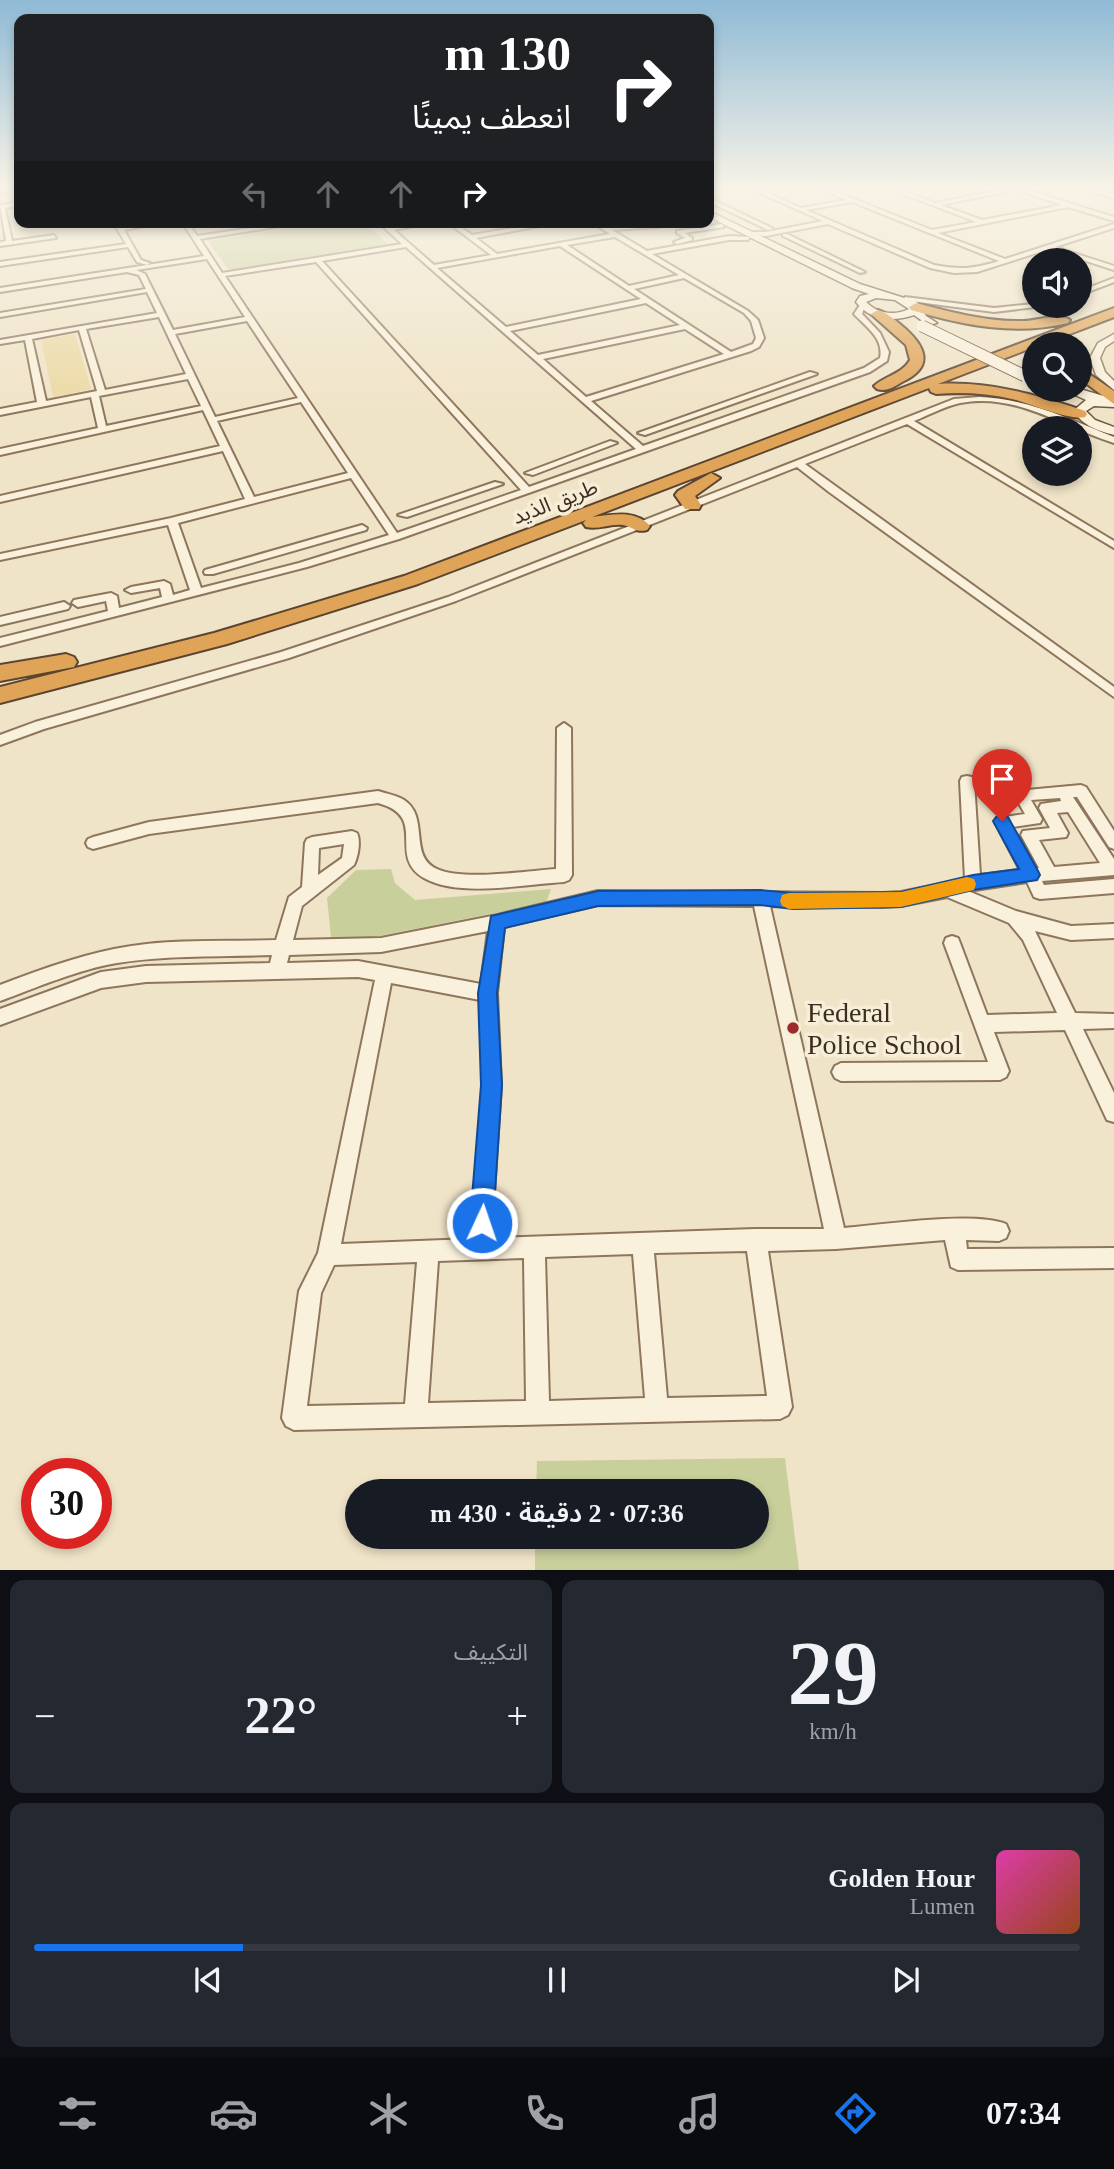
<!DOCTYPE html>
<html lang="ar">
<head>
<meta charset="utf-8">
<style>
  body { margin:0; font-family:"Times New Roman","Noto Sans Arabic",serif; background:#242831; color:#f1f3f6; direction:rtl; height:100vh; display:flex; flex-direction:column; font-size:26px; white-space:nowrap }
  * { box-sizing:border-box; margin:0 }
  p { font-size:23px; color:#9ea1a6 }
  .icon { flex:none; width:38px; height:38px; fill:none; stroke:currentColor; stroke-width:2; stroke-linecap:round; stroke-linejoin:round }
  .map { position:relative; height:1570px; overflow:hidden; direction:ltr }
  .sheet { display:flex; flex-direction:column; gap:10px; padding:10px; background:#0d0f14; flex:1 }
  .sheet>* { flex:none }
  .guide { position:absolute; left:14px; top:14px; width:700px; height:214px; border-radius:14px; box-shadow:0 4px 10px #0003; direction:rtl; background:#202124; color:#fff; overflow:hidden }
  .buttons { position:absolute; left:1022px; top:248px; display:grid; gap:14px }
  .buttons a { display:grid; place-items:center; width:70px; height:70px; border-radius:50%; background:#171b24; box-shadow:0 4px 10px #0003; font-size:35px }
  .speed { position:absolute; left:21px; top:1458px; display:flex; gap:14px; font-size:35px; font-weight:700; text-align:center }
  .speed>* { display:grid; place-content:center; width:91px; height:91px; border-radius:50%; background:#171b24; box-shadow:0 4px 10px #0003; line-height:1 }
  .speed .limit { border:10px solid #d22; background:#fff; color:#111 }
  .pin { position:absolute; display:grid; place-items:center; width:60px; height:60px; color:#fff; margin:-72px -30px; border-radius:50% 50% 50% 0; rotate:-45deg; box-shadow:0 0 7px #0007 }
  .pin .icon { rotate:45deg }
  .me { position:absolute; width:77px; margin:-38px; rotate:3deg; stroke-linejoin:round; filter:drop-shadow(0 0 5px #0008) }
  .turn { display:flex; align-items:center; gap:24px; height:147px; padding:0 28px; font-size:32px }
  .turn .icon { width:91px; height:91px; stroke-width:2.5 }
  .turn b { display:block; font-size:49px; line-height:60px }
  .lanes { display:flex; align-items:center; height:66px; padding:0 28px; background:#0003; justify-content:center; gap:35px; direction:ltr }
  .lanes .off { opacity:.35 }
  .big { font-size:52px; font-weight:600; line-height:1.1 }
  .sheet .tile { flex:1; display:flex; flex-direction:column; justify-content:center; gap:10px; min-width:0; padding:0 24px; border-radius:14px; background:#242831 }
  .sheet .dial { align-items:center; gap:0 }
  .dial b { font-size:91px; line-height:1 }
  .song { display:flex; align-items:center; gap:21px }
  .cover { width:84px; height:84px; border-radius:10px; background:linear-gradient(135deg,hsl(320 70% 55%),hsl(20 70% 35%)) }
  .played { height:7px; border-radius:4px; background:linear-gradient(90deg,#1a73e8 20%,#363941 20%) }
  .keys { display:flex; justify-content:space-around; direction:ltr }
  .heat { display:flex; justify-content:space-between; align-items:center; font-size:38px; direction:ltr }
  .sheet .tiles { flex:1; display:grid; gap:10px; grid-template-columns:1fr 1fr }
  .tile:last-child { grid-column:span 2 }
  .trip { position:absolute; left:345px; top:1479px; width:424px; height:70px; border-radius:35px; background:#171b24; box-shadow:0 4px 10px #0003; font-weight:600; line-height:70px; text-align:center; direction:rtl }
  .menu { display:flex; height:112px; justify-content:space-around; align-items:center; background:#090b0e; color:#9ea1a6 }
  .menu .icon { width:49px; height:49px }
  .menu .on { color:#1a73e8 }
  .menu b { font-size:32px; color:#f1f3f6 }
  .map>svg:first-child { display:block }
  .green { fill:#c9cf9b }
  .sand { fill:#ecd9a5 }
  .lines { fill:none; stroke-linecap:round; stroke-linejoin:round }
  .minor-casing { stroke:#8d765c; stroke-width:4 }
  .tertiary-casing { stroke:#8d765c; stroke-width:3 }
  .secondary-casing { stroke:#6f573f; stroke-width:3 }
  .motorway-casing { stroke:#5b4430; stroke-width:4 }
  .minor { fill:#faf1dc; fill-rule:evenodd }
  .tertiary { fill:#faf1dc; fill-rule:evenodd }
  .secondary { fill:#faf1dc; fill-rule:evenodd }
  .motorway { fill:#e0a458; fill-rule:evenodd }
  .secondary-bridge-casing { stroke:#6f573f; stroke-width:13; stroke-linecap:butt }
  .secondary-bridge { stroke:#faf1dc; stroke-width:11 }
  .route { fill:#1a73e8; stroke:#114b97; stroke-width:2 }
  .slow { fill:#f59e0b }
  .poi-dot { fill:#9e2a2b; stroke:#f7eed8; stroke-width:2.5 }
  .labels { text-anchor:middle; stroke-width:7; stroke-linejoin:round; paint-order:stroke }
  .far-street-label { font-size:21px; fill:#3d2e20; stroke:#f7eed8 }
  .near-poi-label { font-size:28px; fill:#3d2e20; stroke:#f7eed8; text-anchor:start }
</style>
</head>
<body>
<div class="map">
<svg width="1114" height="1571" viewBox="0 0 1114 1571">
  <rect width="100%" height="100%" fill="#f0e4c8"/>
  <path class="green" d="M324 222H362L388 244 232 270 228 269 208 241Z
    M391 869 395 883 415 900 551 889 546 903 364 939 331 938 327 898 356 870Z
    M785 1458 799 1570H535V1537L756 1536V1491H536L537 1461Z"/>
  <path class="sand" d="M75 334 91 389 53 397 41 340Z"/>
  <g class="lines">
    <g class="minor-casing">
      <path id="minor" d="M0 190H13L0 193Z
        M753 190H761L801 208 847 200 823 190H831L932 230 976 222 893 190H901L935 203 1001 190H1013L941 205 982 220 1062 205 1018 190H1027L1114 217V221L1068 207 938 233 1005 259 1114 224V228L1055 247 1114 266V270L1049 249 977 272 954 273 930 268 828 224 766 236 747 235 745 232H766L823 221ZM852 202 999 261C974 269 960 270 934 265L806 210Z
        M1091 190 1114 194V198L1092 191Z
        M709 198 772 228 773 229 768 230 709 202Z
        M19 202V206L5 208 12 241 54 235 56 238 0 246V242L6 241 0 205Z
        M113 222H119L122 227 167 222 124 230 141 260 150 263 147 265 204 256 182 222H188L197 236 291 222H307L200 239 222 273 402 244 378 222H385L390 227 435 222 394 230 434 265 491 255 451 225 443 222 455 223 472 235 547 222H562L476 238 497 254 610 234 591 222H599L607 227 661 222 663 225 660 227 612 230 647 251 729 236 750 237 748 240H729L652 254 748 311 758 320 764 338 759 347 751 351 591 401 643 446 864 368 880 358C884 338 866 327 854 314L860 305 865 306 862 314 880 333 889 352 887 361 870 372 399 539 307 567 0 646V638L108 611 106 601 78 607 72 603 74 600 111 593 117 596 119 608 162 597 160 588 131 593 125 590 131 587 164 581 170 584 173 595 190 590 168 525 0 560V554L171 518 245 499 223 451 0 502V496L220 446 203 410 0 455V449L98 428 91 397 0 415V409L37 402 25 340 0 344V340L157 313 147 292 0 317V313L146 289 139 275 127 272 0 292V288L147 265 137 262 128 247 0 266V262L126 244ZM615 237 679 275 629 286 567 245ZM560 246 641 299 506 327 437 268ZM406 247 636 449 529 487 322 261ZM207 259 245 317 173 330 145 274 136 270ZM316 262 521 490 397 533 225 276ZM684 278 744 313 751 321 756 338 753 344 731 352 634 289ZM646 303 680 325 538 355 510 331ZM159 317 186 374 105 390 86 329ZM247 321 298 398 215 417 175 334ZM685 329 724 354 586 397 543 359ZM79 330 97 391 46 401 32 339ZM188 379 201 406 106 426 99 396ZM301 402 348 473 254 497 217 421ZM351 478 389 535 299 563 201 588 178 523Z
        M722 224 724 227 685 233 692 238V240L677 244 674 242 685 238 677 233V231Z
        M783 234H787L865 272 860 273 783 236Z
        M1114 278V282L1080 295V291Z
        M905 297 994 308 1034 304 1044 306 994 312 903 300Z
        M810 372 817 374 645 435 638 433Z
        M980 397C1028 399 1069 419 1114 437V443C1063 427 1016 392 960 403 945 406 929 415 914 421L1114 541V548L907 424 805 464 1114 687V697L829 492 797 467 456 601 289 658 44 729 0 745V735L35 722 281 652 448 597 954 399Z
        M610 441 617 443 533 475 525 473Z
        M495 482 503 484 407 517 398 515Z
        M362 525 367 528 366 530 213 574H205L204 572 205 570Z
        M64 602 70 606 68 609 0 625V617Z
        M564 723 571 728 572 875 569 880 564 882C525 884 459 898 424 878 386 856 430 817 378 803L149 834 93 849 88 847 86 843 88 839 93 837 149 822 378 791C387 794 396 795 404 800 430 817 408 856 437 869 463 881 527 871 556 869L557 728Z
        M967 776 972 777 974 781 980 875 1020 870 995 822 997 818 1025 814 1014 795 1016 791 1081 785 1086 787 1114 831V849L1109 847 1077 797H1073L1114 859V875L1042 881 1044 885 1114 879V893L1040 899 1034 897 1027 882 968 891 1016 911 1071 926 1114 924V938L1071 940 1035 931 1075 1013 1114 1014V1028L1083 1029 1114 1093V1122L1107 1120 1065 1030 994 1032 1009 1071 1006 1077 1000 1080 841 1081 835 1078 832 1072 835 1066 841 1063 988 1062 944 943 946 938 952 936 958 938 960 943 987 1015 1057 1013 1023 940 1009 923 947 897 901 906 883 907 770 906 844 1228C881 1225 974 1211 1006 1224L1009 1231 1006 1238 999 1241 966 1240 967 1249 1114 1248V1268L958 1270 951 1267 945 1240 836 1249 768 1251 792 1407 788 1415 780 1419 294 1430 286 1426 282 1418 299 1291 318 1253 375 980 358 977 146 982 101 988 0 1025V1009L101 972 146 966 270 963 272 955C221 957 168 955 117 963 80 969 35 988 0 1001V985C37 971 75 957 114 949 166 938 223 942 276 940L289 897 302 887 305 843 307 839 312 837 352 831 357 833C361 841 358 857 354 865L302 906 293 940 381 938 497 915 598 891 883 893 901 892 965 879 960 781 962 777ZM1060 798 1061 801 1041 804 1039 808 1050 828 1023 831 1021 835 1039 868H1035L1012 827 1040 823 1042 819 1031 800ZM1068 812 1100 863 1054 867 1039 840 1066 837 1068 833 1057 813ZM344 844 342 858 318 875 319 848ZM598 905 754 906 824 1229H755L491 1238 501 1085 497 993 504 927ZM488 931 481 984 358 961 287 963 289 955 381 952ZM391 983 480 1000 483 1085 470 1239 341 1244ZM747 1251 767 1396 667 1398 654 1253ZM633 1254 645 1398 549 1401 545 1257ZM524 1258 526 1401 428 1403 438 1261ZM417 1262 405 1404 307 1406 321 1293 334 1265Z"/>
    </g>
    <g class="tertiary-casing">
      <path id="tertiary" d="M1114 334V341L1105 347 1100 358 1105 372 1114 381V390L1096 375 1090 358 1098 343Z"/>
    </g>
    <g class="secondary-casing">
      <path id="secondary" d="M709 211 860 284 917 302 926 316 937 323 928 325 914 315C893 322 870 321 856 302L860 296 869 294 852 288 709 217ZM876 298 895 300 909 309C894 316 878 314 866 302Z
        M1080 389 1114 399V407L1094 406 1086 411 1095 420 1114 427V435C1096 430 1084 426 1073 411L1086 400 1064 390Z"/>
    </g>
    <g class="motorway-casing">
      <path id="motorway" d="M916 303C951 312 986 322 1023 321 1036 321 1060 312 1070 320L1068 323C1014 336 963 325 911 310L909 307Z
        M1114 308V317L1041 345H1034V347L938 384C989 381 1037 395 1085 411L1087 414 1085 417C1069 421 1030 403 1012 399 986 393 962 392 936 394L931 392 929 388 592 517C612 515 635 509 650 526L647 530C636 533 633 527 623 525 611 523 599 530 586 527L583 523 586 520 418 584 227 644 0 703V687L214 633 404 576Z
        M878 310C887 313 894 319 901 325 924 344 937 366 902 382 894 387 886 392 877 389L874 386C885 376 902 374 910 360L906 345 871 314Z
        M1080 368 1114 391V404L1080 379Z
        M711 473 720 478 695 496 701 505 699 509H685L675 495 678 491Z
        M66 654 74 657 77 662 74 667 0 681V665Z"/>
    </g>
    <use href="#minor" class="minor"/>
    <use href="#tertiary" class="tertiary"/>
    <use href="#secondary" class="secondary"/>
    <use href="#motorway" class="motorway"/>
    <g class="secondary-bridge-casing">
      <path id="secondary-bridge" d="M922 326 1025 376"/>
    </g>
    <use href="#secondary-bridge" class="secondary-bridge"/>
  </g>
  <linearGradient id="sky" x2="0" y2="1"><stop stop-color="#8fbad6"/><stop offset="0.46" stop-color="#f8f3e6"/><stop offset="1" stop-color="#f8f3e6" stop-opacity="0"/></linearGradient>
  <rect width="1114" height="410" fill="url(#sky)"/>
  <path class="route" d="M1002 815 1008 817 1037 869 1040 875 1037 880 973 890 901 907 793 909 760 905 598 906 505 928 497 993 502 1085 493 1223 490 1232 482 1235 473 1232 470 1223 481 1085 478 993 491 916 598 891 760 890 793 893 901 892 973 875 1019 869 993 821 996 817Z"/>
  <path class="slow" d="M967 877 974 879 976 884 974 890 901 907 789 909 782 906 780 901 782 895 789 893 901 892Z"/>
  <circle class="poi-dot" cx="793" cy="1028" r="7"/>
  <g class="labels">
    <g class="far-street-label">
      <text transform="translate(555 502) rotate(-21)" y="7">طريق الذيد</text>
    </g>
    <g class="near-poi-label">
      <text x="807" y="1022">Federal<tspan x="807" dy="32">Police School</tspan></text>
    </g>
  </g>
</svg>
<div class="buttons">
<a><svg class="icon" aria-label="sound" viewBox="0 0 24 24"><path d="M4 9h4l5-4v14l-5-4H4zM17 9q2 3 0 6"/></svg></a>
<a><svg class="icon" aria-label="search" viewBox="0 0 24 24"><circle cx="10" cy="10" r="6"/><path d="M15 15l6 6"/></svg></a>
<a><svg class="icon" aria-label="layers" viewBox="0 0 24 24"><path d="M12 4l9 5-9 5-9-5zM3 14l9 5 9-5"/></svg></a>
</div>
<div class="speed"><div class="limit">30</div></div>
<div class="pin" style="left:1002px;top:821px;background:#d93025"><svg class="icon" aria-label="arrive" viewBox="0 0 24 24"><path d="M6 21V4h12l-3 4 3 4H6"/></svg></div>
<svg class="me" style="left:482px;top:1223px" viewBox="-20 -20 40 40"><circle r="17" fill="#1a73e8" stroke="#fff" stroke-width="3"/><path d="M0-11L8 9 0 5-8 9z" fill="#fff"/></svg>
<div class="trip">07:36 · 2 دقيقة · 430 m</div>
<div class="guide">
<div class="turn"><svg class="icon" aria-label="right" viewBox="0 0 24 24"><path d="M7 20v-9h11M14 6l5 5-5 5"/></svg><div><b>130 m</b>انعطف يمينًا</div></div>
<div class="lanes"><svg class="icon off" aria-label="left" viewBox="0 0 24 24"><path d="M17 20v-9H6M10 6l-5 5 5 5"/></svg><svg class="icon off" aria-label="ahead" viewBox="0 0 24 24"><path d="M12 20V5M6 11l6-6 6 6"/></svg><svg class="icon off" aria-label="ahead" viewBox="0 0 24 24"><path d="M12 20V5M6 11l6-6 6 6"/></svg><svg class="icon" aria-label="right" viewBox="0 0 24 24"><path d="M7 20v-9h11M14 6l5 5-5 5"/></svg></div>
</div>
</div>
<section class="sheet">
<div class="tiles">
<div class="tile dial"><b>29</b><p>km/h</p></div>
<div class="tile"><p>التكييف</p>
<div class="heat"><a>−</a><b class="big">22°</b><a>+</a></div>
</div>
<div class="tile">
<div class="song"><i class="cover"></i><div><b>Golden Hour</b><p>Lumen</p></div></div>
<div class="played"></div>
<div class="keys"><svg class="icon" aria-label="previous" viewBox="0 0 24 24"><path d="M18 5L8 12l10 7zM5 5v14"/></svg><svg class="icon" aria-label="pause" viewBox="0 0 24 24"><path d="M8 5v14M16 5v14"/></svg><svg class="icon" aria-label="next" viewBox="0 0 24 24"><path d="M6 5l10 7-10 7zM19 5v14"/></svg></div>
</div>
</div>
</section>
<nav class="menu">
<b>07:34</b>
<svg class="icon on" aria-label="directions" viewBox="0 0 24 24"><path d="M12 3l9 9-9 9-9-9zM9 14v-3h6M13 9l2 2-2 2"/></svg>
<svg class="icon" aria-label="music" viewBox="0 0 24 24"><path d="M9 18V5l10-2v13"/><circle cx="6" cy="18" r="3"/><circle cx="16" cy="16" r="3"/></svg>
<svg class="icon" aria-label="phone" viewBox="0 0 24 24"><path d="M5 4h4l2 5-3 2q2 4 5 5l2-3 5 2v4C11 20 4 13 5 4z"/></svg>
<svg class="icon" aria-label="climate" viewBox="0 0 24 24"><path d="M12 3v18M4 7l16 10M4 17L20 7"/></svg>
<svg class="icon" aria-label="car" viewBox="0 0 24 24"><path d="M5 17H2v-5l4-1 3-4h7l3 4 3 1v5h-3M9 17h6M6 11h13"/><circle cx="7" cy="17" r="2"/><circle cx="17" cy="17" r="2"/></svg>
<svg class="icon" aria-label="filters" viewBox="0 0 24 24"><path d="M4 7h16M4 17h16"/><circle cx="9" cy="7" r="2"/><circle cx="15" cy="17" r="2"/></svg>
</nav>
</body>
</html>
